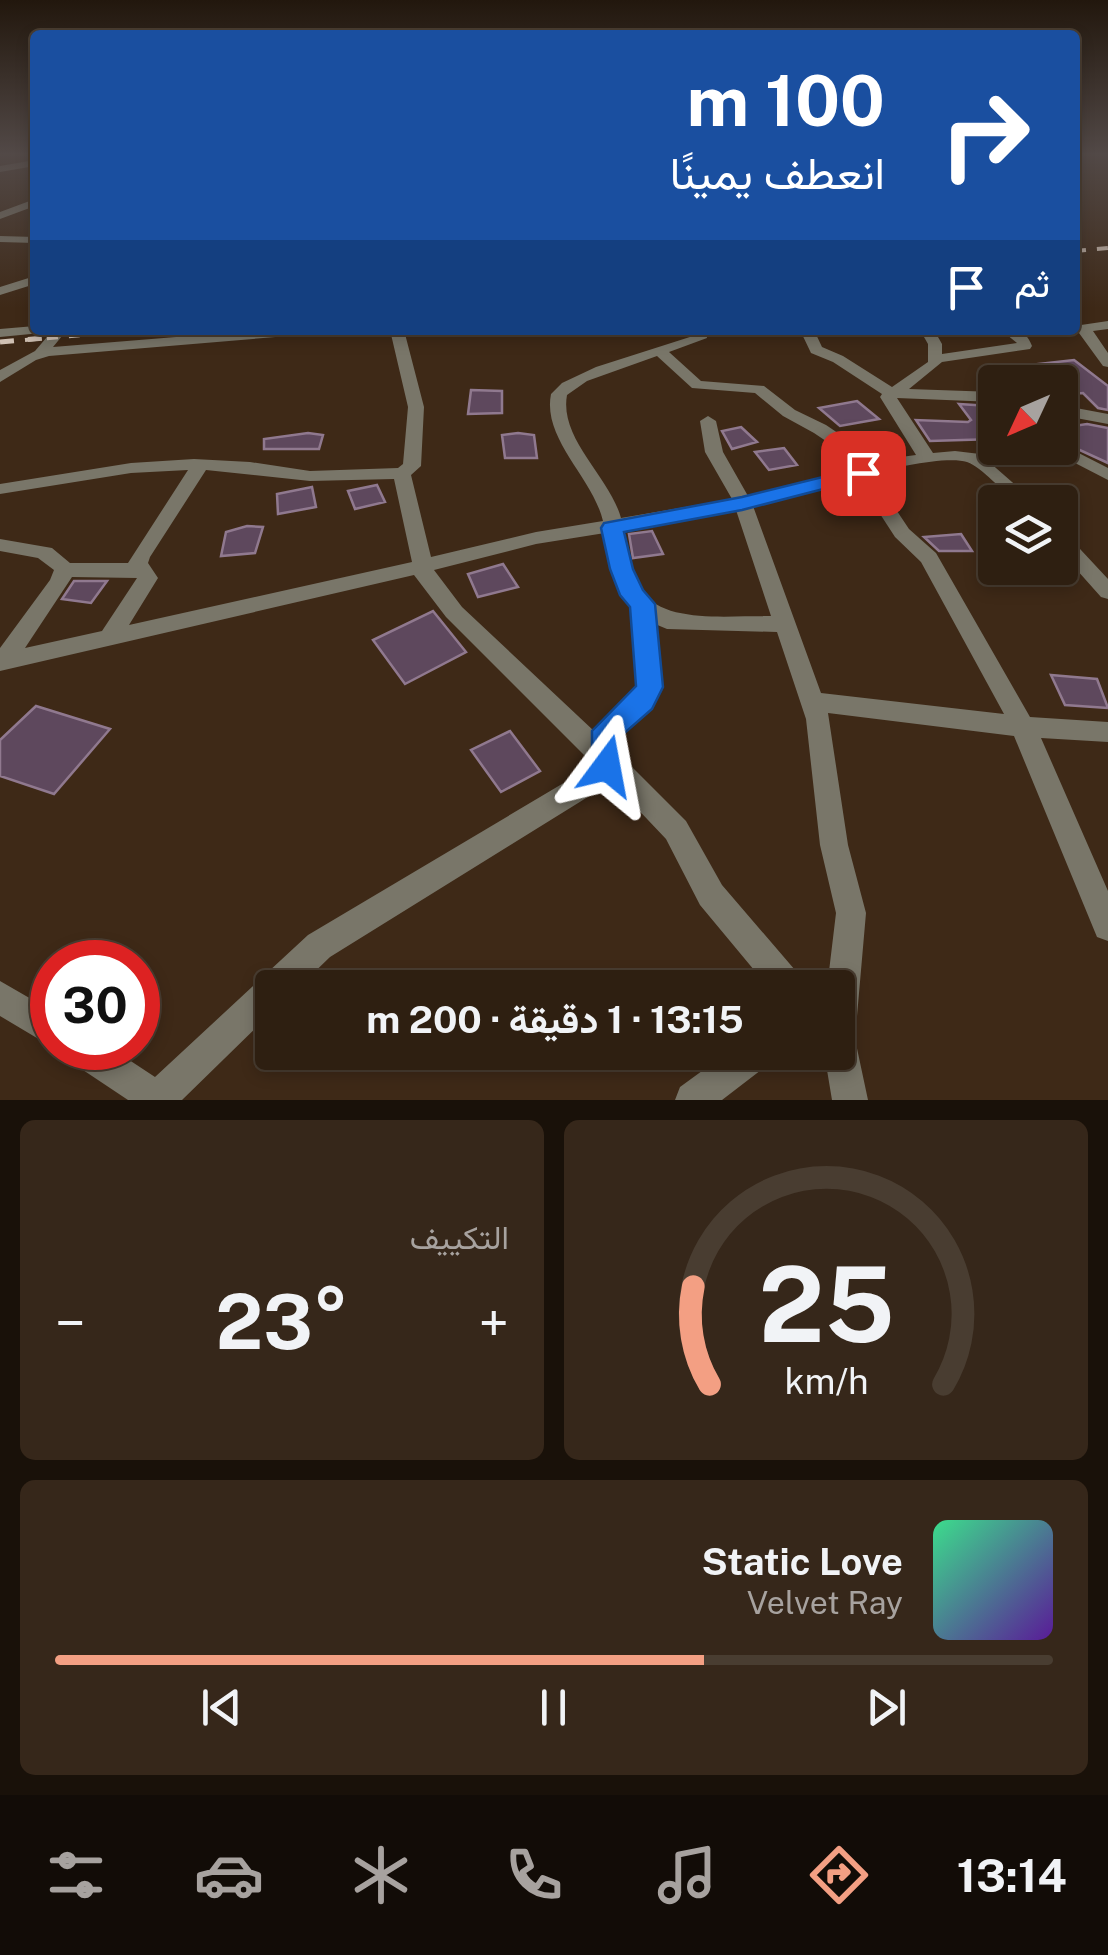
<!DOCTYPE html>
<html lang="ar">
<head>
<meta charset="utf-8">
<style>
  body { margin:0; font-family:"Public Sans",Vazirmatn,sans-serif; background:#36271a; color:#f1f3f6; direction:rtl; height:100vh; display:flex; flex-direction:column; font-size:38px; white-space:nowrap }
  * { box-sizing:border-box; margin:0 }
  p { font-size:32px; color:#a7a29f }
  .icon { flex:none; width:55px; height:55px; fill:none; stroke:currentColor; stroke-width:2; stroke-linecap:round; stroke-linejoin:round }
  .map { position:relative; height:1100px; overflow:hidden; direction:ltr }
  .details { display:flex; flex-direction:column; gap:20px; padding:20px; background:#191109; flex:1 }
  .details>* { flex:none }
  .top-card { position:absolute; left:30px; top:30px; width:1050px; height:305px; border-radius:10px; box-shadow:0 5px 15px #0003,0 0 0 2px #493d31; direction:rtl; background:#1a4fa0; color:#fff; overflow:hidden }
  .needle { width:65px; rotate:226deg }
  .buttons { position:absolute; left:978px; top:365px; display:grid; gap:20px }
  .buttons a { display:grid; place-items:center; width:100px; height:100px; border-radius:10px; background:#2e1f11; box-shadow:0 5px 15px #0003,0 0 0 2px #493d31; font-size:50px }
  .speed { position:absolute; left:30px; top:940px; display:flex; gap:20px; font-size:50px; font-weight:700; text-align:center }
  .speed>* { display:grid; place-content:center; width:130px; height:130px; border-radius:50%; background:#2e1f11; box-shadow:0 5px 15px #0003,0 0 0 2px #493d31; line-height:1 }
  .speed .limit { border:15px solid #d22; background:#fff; color:#111 }
  .pin { position:absolute; display:grid; place-items:center; width:85px; height:85px; color:#fff; margin:-42px; border-radius:20px; box-shadow:0 5px 15px #0006 }
  .me { position:absolute; width:110px; margin:-55px; rotate:13deg; stroke-linejoin:round; filter:drop-shadow(0 0 8px #0008) }
  .turn { display:flex; align-items:center; gap:35px; height:210px; padding:0 30px; font-size:45px }
  .turn .icon { width:130px; height:130px; stroke-width:2.5 }
  .turn b { display:block; font-size:70px; line-height:85px }
  .then { display:flex; align-items:center; height:95px; padding:0 30px; background:#0003; gap:20px; font-size:38px }
  .big { font-size:75px; font-weight:700; line-height:1.1 }
  .details .widget { flex:1; display:flex; flex-direction:column; justify-content:center; gap:15px; min-width:0; padding:0 35px; border-radius:15px; background:#36271a }
  .details .dial { align-items:center; gap:0 }
  .dial svg { height:260px; overflow:visible; fill:none; stroke:#493d31; stroke-width:7; stroke-linecap:round; text-anchor:middle }
  .dial text { fill:#f1f3f6; stroke:none }
  .song { display:flex; align-items:center; gap:30px }
  .cover { width:120px; height:120px; border-radius:15px; background:linear-gradient(135deg,hsl(150 70% 55%),hsl(270 70% 35%)) }
  .played { height:10px; border-radius:5px; background:linear-gradient(90deg,#f39f83 65%,#493d31 65%) }
  .keys { display:flex; justify-content:space-around; direction:ltr }
  .heat { display:flex; justify-content:space-between; align-items:center; font-size:55px; direction:ltr }
  .details .tiles { flex:1; display:grid; gap:20px; grid-template-columns:1fr 1fr }
  .widget:last-child { grid-column:span 2 }
  .trip { position:absolute; left:255px; top:970px; width:600px; height:100px; border-radius:10px; background:#2e1f11; box-shadow:0 5px 15px #0003,0 0 0 2px #493d31; font-weight:700; line-height:100px; text-align:center; direction:rtl }
  .tab-bar { display:flex; height:160px; justify-content:space-around; align-items:center; background:#120c07; color:#a7a29f }
  .tab-bar .icon { width:70px; height:70px }
  .tab-bar .selected { color:#f39f83 }
  .tab-bar b { font-size:45px; color:#f1f3f6 }
  .map>svg:first-child { display:block }
  .building { fill:#5e485d; stroke:#90798f; stroke-width:2.5 }
  .lines { fill:none; stroke-linecap:round; stroke-linejoin:round }
  .minor { fill:#797669; fill-rule:evenodd }
  .rail-far1 { stroke:#cfc0b3; stroke-width:4; stroke-dasharray:11 11; stroke-linecap:butt }
  .rail { stroke:#cfc0b3; stroke-width:5; stroke-dasharray:14 14; stroke-linecap:butt }
  .route { fill:#1a73e8; stroke:#114b97; stroke-width:2.5 }
</style>
</head>
<body>
<div class="map">
<svg width="1108" height="1100" viewBox="0 0 1108 1100">
  <rect width="100%" height="100%" fill="#3e2917"/>
  <path class="building" d="M1074 360 1108 386V410L1098 408 1083 393 1060 395V382H1012L995 369Z
    M471 390 502 391V413L468 414Z
    M857 401 879 419 840 426 819 408Z
    M959 404 990 406 995 412V439L930 441 916 420 968 422 971 420Z
    M1087 424 1108 428V463L1060 441V428Z
    M741 427 757 442 732 449 722 431Z
    M308 433 323 435 319 449H264V439Z
    M518 433 534 435 537 458H505L502 435Z
    M784 448 797 465 769 470 755 452Z
    M377 485 385 502 355 509 348 491Z
    M312 487 316 507 278 514 277 494Z
    M247 526 263 527 255 553 221 556 226 532Z
    M652 531 663 554 633 558 629 534Z
    M961 534 972 551H939L924 537Z
    M503 564 518 587 478 597 468 574Z
    M74 581H107L91 603 62 599Z
    M433 611 466 652 405 684 373 640Z
    M1051 675 1097 679 1108 708 1065 705Z
    M36 706 110 729 54 794 0 776V740Z
    M510 731 540 771 501 792 471 750Z"/>
  <g class="lines">
    <path class="minor" d="M35 160V166L0 172V166Z
      M35 199V206L0 219V212Z
      M0 236 35 237V243L0 242Z
      M35 276V284L0 295V287Z
      M1108 321V329L1093 331 1108 353V367L1103 366 1079 333 1081 325Z
      M35 326V330H43L41 333 0 337V329Z
      M53 330H67L53 347 262 330H319L312 334 49 356 36 360 0 382V370L35 351Z
      M390 330H404L424 407 421 466 411 475 431 557 536 532 603 521C593 478 542 439 551 394L562 383 596 367 693 336 692 330H706L707 338 669 352 701 381 764 386 795 410 826 425 878 460 916 455 880 397 882 394 833 362 811 353 800 330H814L822 347 843 356 892 387 928 362V344L920 330H934L942 344V354L1017 343 1001 330C1017 330 1026 330 1032 346L1030 349 942 362 909 389 995 392V402L897 398 933 453 955 451 980 454 1035 502H1015C1002 491 983 468 967 462 948 456 891 467 873 475L909 529 936 553 1030 717 1108 722V742L1041 738 1108 891V941L1097 937 1014 736 828 713 848 845 866 913 855 1039 868 1100H832L824 1052H838V988H827L836 913 820 845 806 719 777 632 667 629 655 624C661 689 671 690 620 735V755L686 821 722 885 801 977 806 988H769L700 905 666 839 612 782 330 957 298 988H272V1012L182 1100H128L68 1060 63 1048H111L155 1077 308 935 594 765 446 617 414 575 0 671V648L50 580 54 570 38 558 0 551V539L52 548 70 563H128L188 470 131 473 0 494V484L131 463 194 459 250 462 310 471 398 468 403 464 408 407ZM657 356 692 388 755 393 783 416 814 433 863 466 748 496 723 452 716 421 708 416 700 421 705 452 732 499 621 518C610 477 559 439 567 395L587 381ZM206 470 310 481 394 479 412 562 129 625 158 578 148 563 150 557ZM858 480 895 537 921 562 1004 714 821 693 753 506ZM736 510 771 616C734 615 664 625 642 591 630 573 628 550 624 529ZM605 533 616 581 631 608 637 687C627 705 604 713 594 731L462 607 434 570 536 544ZM72 577 137 578 102 631 25 648Z
      M1060 405 1108 414V424L1060 415Z
      M1061 444 1108 468V480L1046 448H1060Z
      M1060 533 1067 535 1108 579V599L1101 597 1060 551Z
      M0 981 52 1011V1047L0 1016Z
      M728 1052H774L769 1064 722 1100H675L680 1087Z"/>
    <path class="rail-far1" d="M1075 251 1108 248
      M25 340 143 330"/>
    <path class="rail" d="M0 342 55 337"/>
  </g>
  <linearGradient id="sky" x2="0" y2="1"><stop stop-color="#22170d"/><stop offset="0.5" stop-color="#524947"/><stop offset="1" stop-color="#524947" stop-opacity="0"/></linearGradient>
  <rect width="1108" height="308" fill="url(#sky)"/>
  <path class="route" d="M863 467 873 473 870 477 742 510 624 532 633 569 643 590 655 604 663 687 652 709 621 736 622 766 618 775 607 779 597 775 592 766V731L636 686 630 607 620 595 610 569 601 528 604 523 742 497Z"/>
</svg>
<div class="buttons">
<a><svg class="needle" viewBox="-14 -14 28 28"><path d="M0-13l5 13h-10z" fill="#e53935"/><path d="M0 13l5-13h-10z" fill="#a7a29f"/></svg></a>
<a><svg class="icon" aria-label="layers" viewBox="0 0 24 24"><path d="M12 4l9 5-9 5-9-5zM3 14l9 5 9-5"/></svg></a>
</div>
<div class="speed"><div class="limit">30</div></div>
<div class="pin" style="left:863px;top:473px;background:#d93025"><svg class="icon" aria-label="arrive" viewBox="0 0 24 24"><path d="M6 21V4h12l-3 4 3 4H6"/></svg></div>
<svg class="me" style="left:607px;top:766px" viewBox="-20 -20 40 40"><path d="M0-17L14 15 0 8-14 15z" fill="#1a73e8" stroke="#fff" stroke-width="4"/></svg>
<div class="trip">13:15 · 1 دقيقة · 200 m</div>
<div class="top-card">
<div class="turn"><svg class="icon" aria-label="right" viewBox="0 0 24 24"><path d="M7 20v-9h11M14 6l5 5-5 5"/></svg><div><b>100 m</b>انعطف يمينًا</div></div>
<div class="then">ثم<svg class="icon" aria-label="arrive" viewBox="0 0 24 24"><path d="M6 21V4h12l-3 4 3 4H6"/></svg></div>
</div>
</div>
<section class="details">
<div class="tiles">
<div class="widget dial"><svg viewBox="0 0 100 80">
<path d="M14 69A42 42 0 1 1 86 69"/>
<path d="M14 69A42 42 0 0 1 9 39" stroke="#f39f83"/>
<text x="50" y="56" font-size="32" font-weight="700">25</text>
<text x="50" y="72" font-size="11">km/h</text>
</svg></div>
<div class="widget"><p>التكييف</p>
<div class="heat"><a>−</a><b class="big">23°</b><a>+</a></div>
</div>
<div class="widget">
<div class="song"><i class="cover"></i><div><b>Static Love</b><p>Velvet Ray</p></div></div>
<div class="played"></div>
<div class="keys"><svg class="icon" aria-label="previous" viewBox="0 0 24 24"><path d="M18 5L8 12l10 7zM5 5v14"/></svg><svg class="icon" aria-label="pause" viewBox="0 0 24 24"><path d="M8 5v14M16 5v14"/></svg><svg class="icon" aria-label="next" viewBox="0 0 24 24"><path d="M6 5l10 7-10 7zM19 5v14"/></svg></div>
</div>
</div>
</section>
<nav class="tab-bar">
<b>13:14</b>
<svg class="icon selected" aria-label="directions" viewBox="0 0 24 24"><path d="M12 3l9 9-9 9-9-9zM9 14v-3h6M13 9l2 2-2 2"/></svg>
<svg class="icon" aria-label="music" viewBox="0 0 24 24"><path d="M9 18V5l10-2v13"/><circle cx="6" cy="18" r="3"/><circle cx="16" cy="16" r="3"/></svg>
<svg class="icon" aria-label="phone" viewBox="0 0 24 24"><path d="M5 4h4l2 5-3 2q2 4 5 5l2-3 5 2v4C11 20 4 13 5 4z"/></svg>
<svg class="icon" aria-label="climate" viewBox="0 0 24 24"><path d="M12 3v18M4 7l16 10M4 17L20 7"/></svg>
<svg class="icon" aria-label="car" viewBox="0 0 24 24"><path d="M5 17H2v-5l4-1 3-4h7l3 4 3 1v5h-3M9 17h6M6 11h13"/><circle cx="7" cy="17" r="2"/><circle cx="17" cy="17" r="2"/></svg>
<svg class="icon" aria-label="filters" viewBox="0 0 24 24"><path d="M4 7h16M4 17h16"/><circle cx="9" cy="7" r="2"/><circle cx="15" cy="17" r="2"/></svg>
</nav>
</body>
</html>
